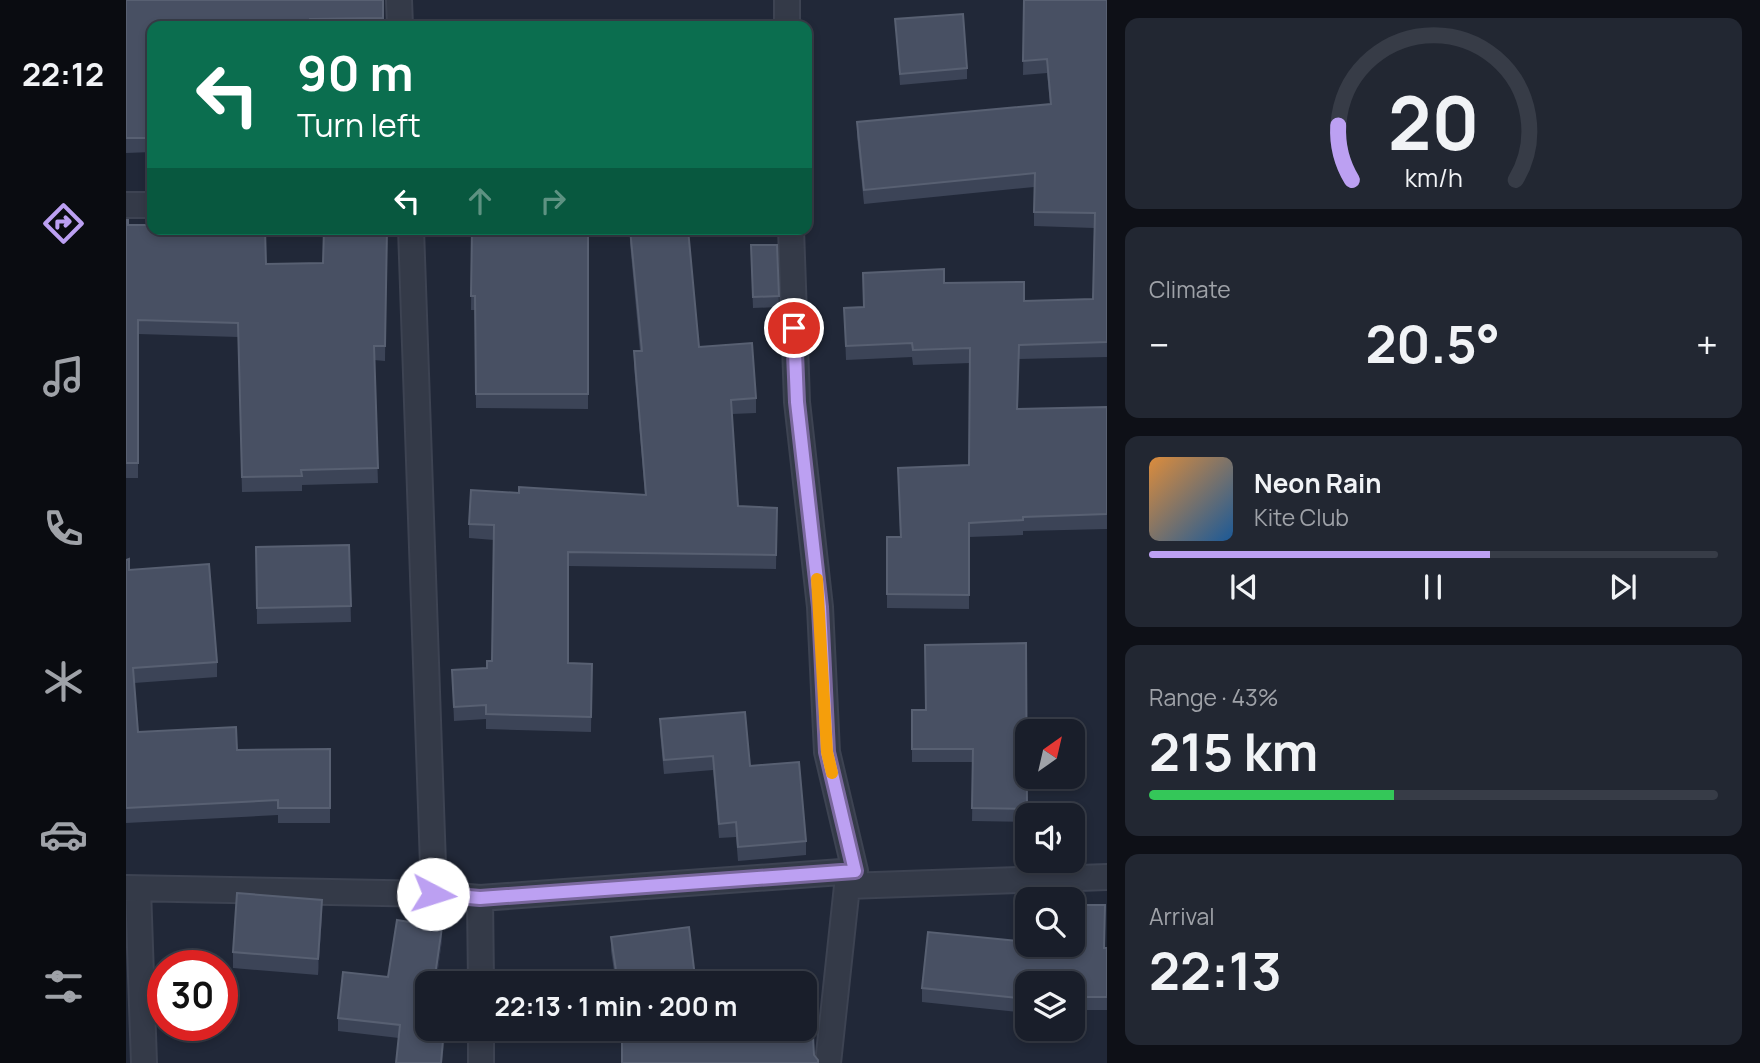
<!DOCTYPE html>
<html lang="en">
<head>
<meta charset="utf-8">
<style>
  body { margin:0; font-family:Manrope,sans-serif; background:#222732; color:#f1f3f6; height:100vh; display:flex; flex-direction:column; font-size:26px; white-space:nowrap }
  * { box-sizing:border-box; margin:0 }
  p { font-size:23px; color:#9fa2a8 }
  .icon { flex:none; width:38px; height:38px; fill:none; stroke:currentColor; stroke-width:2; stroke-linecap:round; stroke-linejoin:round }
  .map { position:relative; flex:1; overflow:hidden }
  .panel { display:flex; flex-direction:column; gap:18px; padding:18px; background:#0e1017; width:653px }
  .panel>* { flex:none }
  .hud { position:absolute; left:21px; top:21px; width:665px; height:214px; border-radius:14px; box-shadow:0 4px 10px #0003,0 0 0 2px #373c47; background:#0b6e4f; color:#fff; overflow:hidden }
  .needle { width:46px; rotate:34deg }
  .tools { position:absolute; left:889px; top:719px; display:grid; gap:14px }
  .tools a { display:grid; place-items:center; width:70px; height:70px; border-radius:14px; background:#191e2a; box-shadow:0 4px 10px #0003,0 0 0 2px #373c47; font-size:35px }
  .speed { position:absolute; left:21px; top:950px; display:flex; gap:14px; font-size:35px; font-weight:700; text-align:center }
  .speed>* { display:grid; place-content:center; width:91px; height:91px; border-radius:50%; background:#191e2a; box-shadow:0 4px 10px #0003,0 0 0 2px #373c47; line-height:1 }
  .speed .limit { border:10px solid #d22; background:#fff; color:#111 }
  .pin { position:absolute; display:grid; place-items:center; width:60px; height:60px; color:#fff; margin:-30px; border:4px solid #fff; border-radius:50%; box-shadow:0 2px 7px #0007 }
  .me { position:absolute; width:77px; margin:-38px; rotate:95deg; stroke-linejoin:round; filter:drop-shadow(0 0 5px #0008) }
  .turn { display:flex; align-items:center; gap:24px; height:147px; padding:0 35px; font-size:32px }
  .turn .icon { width:91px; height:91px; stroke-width:2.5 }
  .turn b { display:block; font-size:49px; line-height:60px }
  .lanes { display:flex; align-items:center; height:66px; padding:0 35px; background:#0003; justify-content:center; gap:35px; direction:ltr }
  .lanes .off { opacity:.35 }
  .big { font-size:52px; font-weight:700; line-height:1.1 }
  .panel .tile { flex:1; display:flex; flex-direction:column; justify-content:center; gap:10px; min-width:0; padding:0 24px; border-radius:14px; background:#222732 }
  .panel .dial { align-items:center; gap:0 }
  .dial svg { height:182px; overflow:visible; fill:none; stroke:#373c47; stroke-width:7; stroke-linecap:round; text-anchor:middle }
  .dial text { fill:#f1f3f6; stroke:none }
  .song { display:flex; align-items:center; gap:21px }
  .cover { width:84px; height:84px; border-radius:10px; background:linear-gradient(135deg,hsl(30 70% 55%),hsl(210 70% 35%)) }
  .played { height:7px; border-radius:4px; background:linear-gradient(90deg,#bca0f2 60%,#373c47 60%) }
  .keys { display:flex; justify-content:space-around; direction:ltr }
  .heat { display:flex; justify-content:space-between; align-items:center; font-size:38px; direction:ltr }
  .charge { height:10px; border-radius:5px; background:linear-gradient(90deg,#34c759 43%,#373c47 0) }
  .trip { position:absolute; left:289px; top:971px; width:402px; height:70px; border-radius:14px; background:#191e2a; box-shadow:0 4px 10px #0003,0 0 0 2px #373c47; font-weight:700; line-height:70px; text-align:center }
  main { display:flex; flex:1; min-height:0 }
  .menu { display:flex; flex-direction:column; width:126px; justify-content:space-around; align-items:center; background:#0a0c11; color:#9fa2a8 }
  .menu .icon { width:49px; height:49px }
  .menu .current { color:#bca0f2 }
  .menu b { font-size:32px; color:#f1f3f6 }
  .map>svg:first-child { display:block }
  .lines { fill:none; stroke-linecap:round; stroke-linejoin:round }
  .minor-casing { stroke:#3d4352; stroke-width:28 }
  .minor { stroke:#343a48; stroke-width:24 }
  .wall { fill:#3c4457 }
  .shaded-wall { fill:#2c3346 }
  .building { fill:#485063; stroke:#586072; stroke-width:2 }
  .route-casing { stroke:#7a689d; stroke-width:18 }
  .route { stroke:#bca0f2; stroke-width:12 }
  .slow { stroke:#f59e0b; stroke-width:12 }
</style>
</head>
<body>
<main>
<nav class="menu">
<b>22:12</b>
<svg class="icon current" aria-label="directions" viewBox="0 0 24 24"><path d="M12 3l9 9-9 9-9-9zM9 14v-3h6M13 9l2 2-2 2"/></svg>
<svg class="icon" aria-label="music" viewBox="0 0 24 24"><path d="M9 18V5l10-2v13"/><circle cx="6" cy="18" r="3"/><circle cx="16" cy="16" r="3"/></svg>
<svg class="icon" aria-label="phone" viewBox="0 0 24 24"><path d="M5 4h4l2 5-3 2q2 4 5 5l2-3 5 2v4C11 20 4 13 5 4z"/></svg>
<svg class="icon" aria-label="climate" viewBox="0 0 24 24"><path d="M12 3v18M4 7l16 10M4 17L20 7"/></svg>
<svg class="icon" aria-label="car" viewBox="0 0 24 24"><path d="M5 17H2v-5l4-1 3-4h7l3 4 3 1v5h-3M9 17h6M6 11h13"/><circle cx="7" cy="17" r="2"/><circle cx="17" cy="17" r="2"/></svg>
<svg class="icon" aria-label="filters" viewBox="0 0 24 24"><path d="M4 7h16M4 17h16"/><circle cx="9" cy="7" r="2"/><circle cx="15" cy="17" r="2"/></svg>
</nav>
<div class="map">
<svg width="982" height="1063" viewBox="0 0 982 1063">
  <rect width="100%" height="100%" fill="#212838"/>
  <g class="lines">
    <g class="minor-casing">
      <path id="minor" d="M273 0 274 26
        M661 0V26
        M0 205H26
        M285 229 308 894
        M665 229 671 402 694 607 701 752 729 871
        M0 888 308 894 354 898 729 871 721 886 982 877
        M12 889 18 1063
        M354 898 355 984
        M355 1029V1063
        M702 1063 721 886"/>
    </g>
    <use href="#minor" class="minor"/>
  </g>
  <path class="wall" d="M0 0H257V26H26V152L0 153Z
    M898 0H981V357L893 359 892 409 981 407V529L897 531V535L843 537V609L761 608V537H774L772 468 843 465 844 363 787 365 786 357 720 360 718 308 738 307 737 273 818 283 898 301 967 299 968 228 908 226V187L738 204 731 136V122L924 104 921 73 897 75Z
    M769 19 841 68V79L774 85Z
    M0 220 2 225 140 264 197 263 261 229 259 361 248 360 252 483 176 485V491L116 492 112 337 12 334V478H0Z
    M346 229 462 232V409L350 408 349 310H345Z
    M504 229H632V233L562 234 573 347 630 398V413L606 414 612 506 651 508 650 569 442 566V663L466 664 465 732 360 729V719L328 721 326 670 361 668 366 661 368 540 343 538V524L393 493 519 495 508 366V351H514L504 243Z
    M651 245 653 307 627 308 625 256Z
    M223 545 225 622 131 624 130 547Z
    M0 560 3 570 91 662V677L8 683 12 732 111 750 204 749V823H152V815L0 823Z
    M900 643 901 822 846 821 847 762H786V710H800Z
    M534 719 624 766 680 841V855L612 861 610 837 593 838 587 770 538 774 534 733Z
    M196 915 192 975 107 968V952Z
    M485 937 569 977 606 984H490L485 951Z
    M316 940 310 983 273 1038 212 1031V1018L262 977Z
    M901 945 981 948V1010H947V984H901V1013L796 1002V988Z"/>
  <path class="shaded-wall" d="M196 900V915L192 975V959Z
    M316 927V940L310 984H308Z
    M692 999V1013L687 1051V1037Z
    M318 1029H320L316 1063H315Z"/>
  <path class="building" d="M0 0H257V18L184 19V26H26V138H0Z
    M898 0H981V342L893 345 891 409 981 407V514L897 517V520L843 523V595L761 594V537H775L772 468 843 465 844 348 787 350 786 343 720 346 718 308 738 307 737 273 818 269V283L898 282V301L967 299 969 213 908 212 909 173 738 190 731 122 925 104 921 59 897 61Z
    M837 14 841 68 774 74 769 19Z
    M0 220H2V225H26V229H139L140 264 197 263 198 229H261L259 346H248L252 468 175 470 176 476 116 477 112 323 12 320V463H0Z
    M346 229H459V232H462V394H350L349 296H345Z
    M504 229H562L573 347 626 343 630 398 605 400 612 506 651 508 650 555 442 552V663L466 664 465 717 360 714V705L328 707 326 670 361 668V661H366L368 525 343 524 345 490 393 493V487L520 495 508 351H516Z
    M625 245H651L653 296 627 297Z
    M223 545 225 606 131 608 130 547Z
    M3 559V570L83 564 91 662 7 668 12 732 110 727 111 750 204 749V808H152V800L0 808V560Z
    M900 643 901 809 846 808 847 749H786V710H800L799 645Z
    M619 712 624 766 673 762 680 841 612 847 610 822 593 824 587 756 538 760 534 719Z
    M111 893 196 900 192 959 107 952Z
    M947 905H979L978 948H981V997H947V984H901V999L796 988 802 932 901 942V945H947Z
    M271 920 316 927 308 983 313 984H301V1029H318L315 1063H270L274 1025 212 1018 217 972 262 977Z
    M563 927 569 977 606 984H492L485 937Z
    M679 997 692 999 687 1037 688 1055 692 1060V1063H496V1029H679Z"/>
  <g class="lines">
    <g class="route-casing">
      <path id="route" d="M307 894 354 898 729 871 701 752 694 607 671 402 668 328"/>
    </g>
    <use href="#route" class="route"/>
    <path class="slow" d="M691 579 701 752 706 773"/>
  </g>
</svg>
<div class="tools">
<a><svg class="needle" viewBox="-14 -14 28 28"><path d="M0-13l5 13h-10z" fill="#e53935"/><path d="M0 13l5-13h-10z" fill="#9fa2a8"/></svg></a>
<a><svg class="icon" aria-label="sound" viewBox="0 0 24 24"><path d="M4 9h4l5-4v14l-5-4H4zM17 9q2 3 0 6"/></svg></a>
<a><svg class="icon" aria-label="search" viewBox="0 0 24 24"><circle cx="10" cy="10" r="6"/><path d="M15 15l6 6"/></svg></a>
<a><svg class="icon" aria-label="layers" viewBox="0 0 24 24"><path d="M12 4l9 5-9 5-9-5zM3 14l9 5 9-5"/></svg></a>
</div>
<div class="speed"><div class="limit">30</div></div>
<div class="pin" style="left:668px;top:328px;background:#d93025"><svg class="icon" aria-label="arrive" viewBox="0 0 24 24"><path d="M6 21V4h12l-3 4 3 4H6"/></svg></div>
<svg class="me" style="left:307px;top:894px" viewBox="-20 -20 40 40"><circle r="19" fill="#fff"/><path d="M0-13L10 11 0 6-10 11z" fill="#bca0f2"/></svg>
<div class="trip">22:13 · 1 min · 200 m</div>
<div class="hud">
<div class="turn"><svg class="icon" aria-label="left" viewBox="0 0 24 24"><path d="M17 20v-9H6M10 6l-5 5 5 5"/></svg><div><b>90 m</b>Turn left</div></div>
<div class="lanes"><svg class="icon" aria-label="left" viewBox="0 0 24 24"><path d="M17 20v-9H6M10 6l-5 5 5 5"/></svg><svg class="icon off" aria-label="ahead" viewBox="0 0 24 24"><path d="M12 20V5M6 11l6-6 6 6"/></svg><svg class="icon off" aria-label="right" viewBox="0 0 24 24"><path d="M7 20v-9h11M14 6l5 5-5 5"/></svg></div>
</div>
</div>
<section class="panel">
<div class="tile dial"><svg viewBox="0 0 100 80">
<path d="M14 69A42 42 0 1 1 86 69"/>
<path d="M14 69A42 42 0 0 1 8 45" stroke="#bca0f2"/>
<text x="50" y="56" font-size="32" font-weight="700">20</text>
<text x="50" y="72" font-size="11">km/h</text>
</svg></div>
<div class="tile"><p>Climate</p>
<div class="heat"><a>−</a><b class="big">20.5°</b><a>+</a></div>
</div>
<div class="tile">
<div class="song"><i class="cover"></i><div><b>Neon Rain</b><p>Kite Club</p></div></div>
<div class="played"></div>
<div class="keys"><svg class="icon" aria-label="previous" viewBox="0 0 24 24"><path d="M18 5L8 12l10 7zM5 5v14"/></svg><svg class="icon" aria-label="pause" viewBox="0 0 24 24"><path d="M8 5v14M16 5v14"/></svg><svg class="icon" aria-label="next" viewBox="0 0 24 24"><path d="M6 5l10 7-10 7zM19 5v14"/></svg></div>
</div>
<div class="tile"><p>Range · 43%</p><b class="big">215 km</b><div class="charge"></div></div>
<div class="tile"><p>Arrival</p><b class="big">22:13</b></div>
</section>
</main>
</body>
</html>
